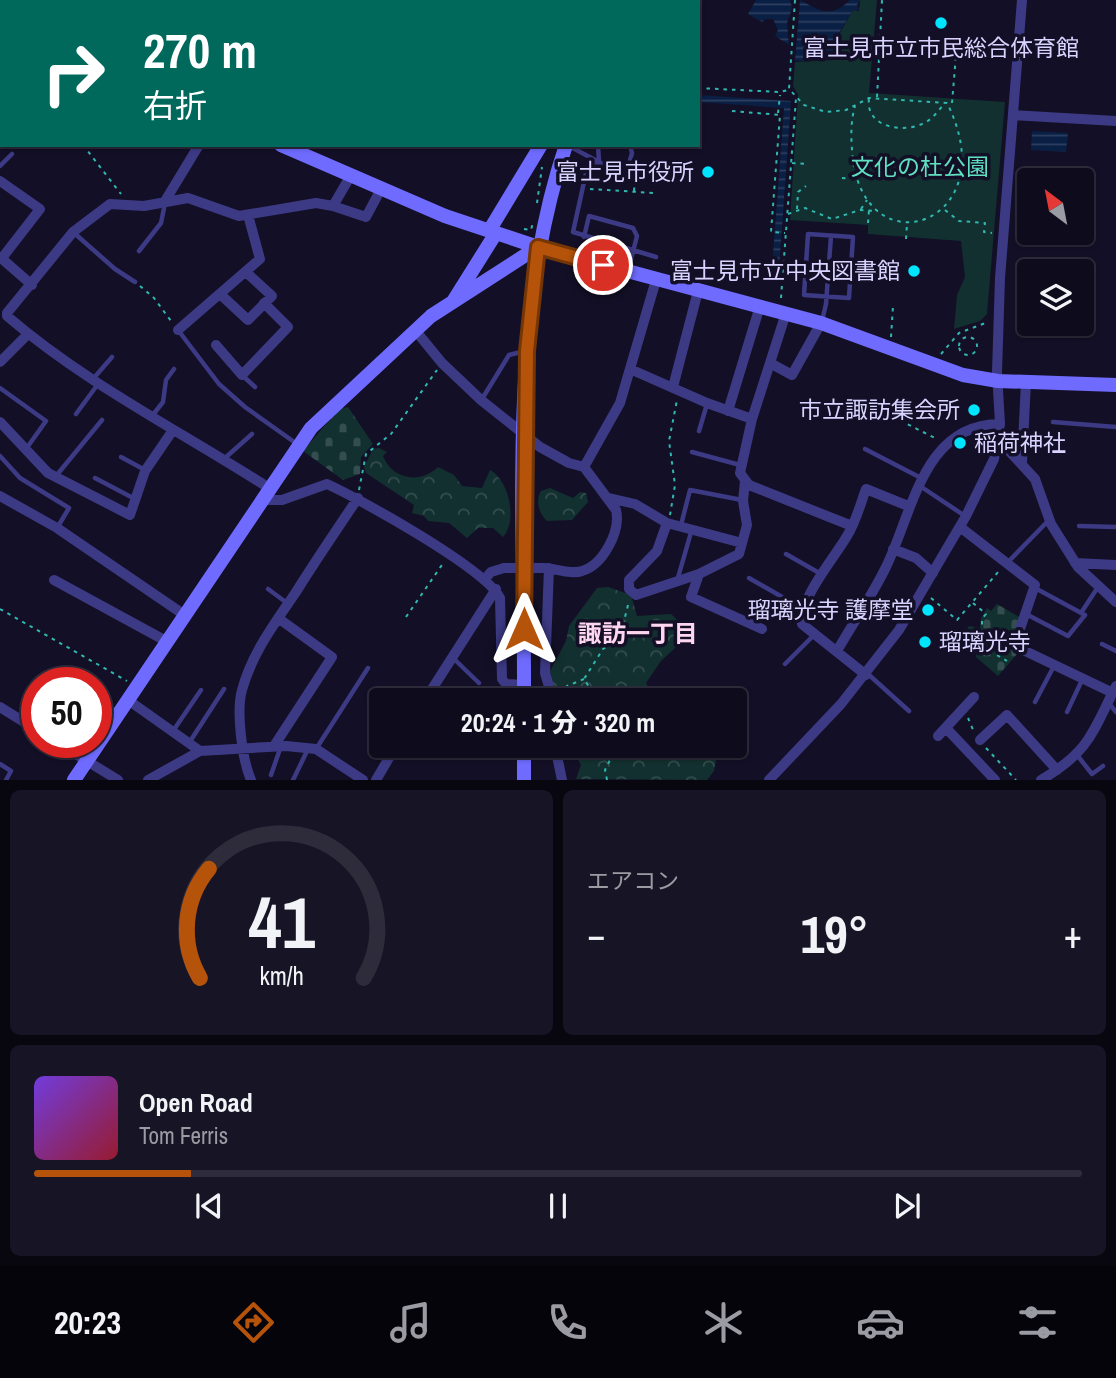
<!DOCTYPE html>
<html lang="ja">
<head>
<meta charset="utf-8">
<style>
  body { margin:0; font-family:"Archivo Narrow","Noto Sans JP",sans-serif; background:#171425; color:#f1f3f6; height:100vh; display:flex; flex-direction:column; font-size:26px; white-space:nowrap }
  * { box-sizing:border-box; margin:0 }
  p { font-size:23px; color:#9b9ba3 }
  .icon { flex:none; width:38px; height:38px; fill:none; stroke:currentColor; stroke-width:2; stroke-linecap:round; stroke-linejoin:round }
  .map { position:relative; height:780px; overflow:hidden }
  .panel { display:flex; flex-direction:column; gap:10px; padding:10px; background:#08060f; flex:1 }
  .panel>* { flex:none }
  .guide { position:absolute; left:0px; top:0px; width:700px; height:147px; box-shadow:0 2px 5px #0004,0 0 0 2px #2e2b3b; background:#00695c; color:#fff; overflow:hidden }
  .needle { width:46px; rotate:328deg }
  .controls { position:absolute; left:1017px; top:168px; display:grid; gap:14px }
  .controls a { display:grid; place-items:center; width:77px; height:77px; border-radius:7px; background:#0e0b1c; box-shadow:0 2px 5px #0004,0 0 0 2px #2e2b3b; font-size:35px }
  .speed { position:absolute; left:21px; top:667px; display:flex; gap:14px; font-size:35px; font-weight:700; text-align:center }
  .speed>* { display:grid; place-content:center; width:91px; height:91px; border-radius:50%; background:#0e0b1c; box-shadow:0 2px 5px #0004,0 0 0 2px #2e2b3b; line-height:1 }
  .speed .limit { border:10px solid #d22; background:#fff; color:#111 }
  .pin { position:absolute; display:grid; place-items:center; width:60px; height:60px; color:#fff; margin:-30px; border:4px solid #fff; border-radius:50%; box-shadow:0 2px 7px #0007 }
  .me { position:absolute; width:77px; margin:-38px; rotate:0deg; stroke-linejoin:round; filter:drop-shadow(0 0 5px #0008) }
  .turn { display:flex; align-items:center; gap:24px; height:147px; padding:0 28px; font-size:32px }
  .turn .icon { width:91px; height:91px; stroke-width:2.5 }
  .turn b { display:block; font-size:49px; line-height:60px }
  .big { font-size:52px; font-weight:800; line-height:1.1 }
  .panel .tile { flex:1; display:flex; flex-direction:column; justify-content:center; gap:10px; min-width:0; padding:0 24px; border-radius:10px; background:#171425 }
  .panel .dial { align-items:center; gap:0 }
  .dial svg { height:182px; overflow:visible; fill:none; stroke:#2e2b3b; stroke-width:7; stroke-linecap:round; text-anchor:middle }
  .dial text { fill:#f1f3f6; stroke:none }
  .song { display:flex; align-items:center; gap:21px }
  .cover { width:84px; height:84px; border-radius:10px; background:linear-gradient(135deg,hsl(260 70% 55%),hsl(350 70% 35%)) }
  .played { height:7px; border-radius:4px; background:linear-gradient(90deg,#b45309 15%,#2e2b3b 15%) }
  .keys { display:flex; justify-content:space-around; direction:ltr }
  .heat { display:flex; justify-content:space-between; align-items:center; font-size:38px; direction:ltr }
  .panel .tiles { flex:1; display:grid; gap:10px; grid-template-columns:1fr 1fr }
  .tile:last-child { grid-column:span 2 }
  .trip { position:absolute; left:369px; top:688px; width:378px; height:70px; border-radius:7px; background:#0e0b1c; box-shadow:0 2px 5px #0004,0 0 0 2px #2e2b3b; font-weight:800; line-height:70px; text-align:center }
  .tab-bar { display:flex; height:112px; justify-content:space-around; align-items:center; background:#06040b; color:#9b9ba3 }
  .tab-bar .icon { width:49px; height:49px }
  .tab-bar .active { color:#b45309 }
  .tab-bar b { font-size:32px; color:#f1f3f6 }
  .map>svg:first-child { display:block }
  .forest { fill:url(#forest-crowns) }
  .cemetery { fill:url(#cemetery-stones) }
  .park { fill:#12302f }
  .water { fill:url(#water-rules) }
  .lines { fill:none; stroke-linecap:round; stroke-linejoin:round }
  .path { stroke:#2fb8b0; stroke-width:2; stroke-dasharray:3.5 5; stroke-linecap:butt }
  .lane { stroke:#3d3a85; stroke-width:4.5 }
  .street { stroke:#3d3a85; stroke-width:10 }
  .secondary { stroke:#6f6bff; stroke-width:14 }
  .street-bridge { stroke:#3d3a85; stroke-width:10 }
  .route-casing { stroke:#753606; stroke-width:18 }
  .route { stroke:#b45309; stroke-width:12 }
  .poi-dot { fill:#00e5ff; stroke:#130f26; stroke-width:2.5 }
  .labels { text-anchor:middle; stroke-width:7; stroke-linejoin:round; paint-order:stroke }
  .poi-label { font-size:23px; fill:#d9d4ff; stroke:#130f26; text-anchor:end }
  .park-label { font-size:23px; fill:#5fe0c0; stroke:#130f26 }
  .neighbourhood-label { font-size:24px; font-weight:bold; fill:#ffd6f0; stroke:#130f26 }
</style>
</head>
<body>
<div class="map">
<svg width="1116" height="780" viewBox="0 0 1116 780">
  <defs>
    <pattern id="forest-crowns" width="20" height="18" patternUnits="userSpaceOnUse" patternTransform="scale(1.75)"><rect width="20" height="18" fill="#12302f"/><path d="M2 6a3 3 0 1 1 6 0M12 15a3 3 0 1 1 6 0" fill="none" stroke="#344d4e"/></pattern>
    <pattern id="cemetery-stones" width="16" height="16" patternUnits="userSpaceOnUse" patternTransform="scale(1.75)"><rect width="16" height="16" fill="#12302f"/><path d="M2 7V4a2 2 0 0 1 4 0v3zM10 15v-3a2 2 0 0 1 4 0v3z" fill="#344d4e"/></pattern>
    <pattern id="water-rules" width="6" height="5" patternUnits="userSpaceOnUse" patternTransform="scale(1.75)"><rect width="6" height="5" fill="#0a1f44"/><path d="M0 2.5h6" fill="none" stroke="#2d3f60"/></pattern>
  </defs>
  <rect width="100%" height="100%" fill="#130f26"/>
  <path class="forest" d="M379 448 387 452 383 456C392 480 421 484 438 467L454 475 462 486 482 488 490 470C509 480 518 521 503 537L493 528H478L467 538 449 523 428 521 424 516 412 513 414 505 366 473 364 467 373 449Z
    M550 488 573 498 580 492 586 493 588 502 572 520 547 521C539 514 535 500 541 491Z
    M608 587 631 595 637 616 671 614 684 626 676 647 661 661 646 683 655 700H565L554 696 549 673 566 641 569 626 597 588Z
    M571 746H719L714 771 707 780 576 779 581 765Z"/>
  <path class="cemetery" d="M348 407 373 444 361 457 360 474 343 480 303 451 339 409Z
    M997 604 1021 618 1017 654 998 676 976 657 977 651 961 640 969 626 980 628 981 618 987 608 991 611Z"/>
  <path class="park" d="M860 0H877L869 93 1005 102 987 314 980 321 954 329 957 295 965 277 961 241 868 234V225L790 220 798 95 793 86 795 62 834 60 841 48 840 33 853 10 859 11Z"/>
  <path class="water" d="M756 0H790L792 8 787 23 789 45 775 36 778 30 773 19H766L762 22 748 14Z
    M800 0C822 12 831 18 850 0H860L857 5 859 10H853L839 33 840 48 834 60 795 61Z
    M698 95 791 101 779 269 772 268 784 108 698 102Z
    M1032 131 1068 133 1066 152 1031 150Z"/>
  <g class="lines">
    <path class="path" d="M795 0 789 89 804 105 826 112 846 110 869 98 947 103C1007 222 868 271 853 160 851 142 850 123 855 106
      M535 2 536 0
      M650 2 651 0
      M686 2 687 0
      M698 88 780 92 788 90
      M877 97 882 0
      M869 99C865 127 904 134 924 123 933 119 938 111 944 104
      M952 103 956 55
      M732 111 780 115 771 232 785 233
      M778 113 780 95
      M83 145 121 194
      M792 163 807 164
      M842 178 856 179
      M590 189 654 193
      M634 191 636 168
      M537 203 542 167
      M797 209 798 192 806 186
      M861 209 867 200
      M945 210 959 221 985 223 984 232 992 233
      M788 214 805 208 832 219 860 210 878 211
      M868 223 869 210
      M524 229 531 230 533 222
      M906 239 907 224
      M140 286 154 298 171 321
      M781 298 796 98
      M891 337 893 306
      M959 346a9 9 0 1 1 18 0a9 9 0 1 1-18 0Z
      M941 354 959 333 988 322
      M885 413 937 439
      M359 490 366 454 391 434 437 370
      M670 515 675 485 669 441 677 400
      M931 598 957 620 999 571
      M973 603 986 614 982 619V646L1007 661
      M0 609 127 681
      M406 617 444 562
      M983 632 1012 647
      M560 694 567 686 584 679
      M597 700 584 679 603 649 620 637 629 601
      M968 718 974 732
      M986 748 1016 780
      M607 780 605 770 614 752 610 746"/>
    <path class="lane" d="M589 0 590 2
      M566 2V0
      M0 98 2 96
      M567 145 599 162 586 173 573 232 656 257
      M583 145H592
      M598 145 599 162 614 171 629 164 632 153 630 145
      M0 166 12 154
      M73 232 115 269 135 282
      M808 234 853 237 849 298 804 295Z
      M584 237 589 216 633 228 637 236 629 267
      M139 251 161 223 165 203
      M822 321 826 304 831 236
      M178 330 219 384 245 407 297 444
      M242 375 255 387
      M93 379 112 357
      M0 388 46 421 26 449
      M482 399 509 355 525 351
      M76 414 98 384
      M152 416 163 402 166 380 174 369
      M1053 422 1116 427
      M699 431 707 404
      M865 449 923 479
      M692 452 740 465
      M0 456 20 478 69 508 57 528
      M121 457 145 470
      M225 458 252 434
      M56 476 102 420
      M95 478 135 499
      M920 486 965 516
      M681 525 690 490 742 500
      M1079 526 1116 527
      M786 554 821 574
      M1008 562 1048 521
      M749 578 803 609
      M677 581 692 529
      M268 589 287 603
      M1081 613 1098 587
      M1026 614 1068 636 1085 615 1035 588
      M1102 644 1116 651
      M452 657 479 683
      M785 664 814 635
      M868 674 909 711
      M1035 702 1054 666
      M1108 702 1116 712
      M1067 712 1083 678
      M173 731 201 690
      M189 743 224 689
      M316 749 368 668
      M1077 755 1092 774 1103 766
      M0 764 11 771 6 780
      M271 775 281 746
      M293 780 308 749"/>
    <path class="street" d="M0 67 2 65
      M1013 115 1116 121
      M0 181 40 209 2 258
      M165 201 199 145
      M333 206 366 217 381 189
      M0 257 32 285
      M220 294 248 320 272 296 247 273
      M786 313 752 419 740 473 749 485 852 526
      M178 330 260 259 248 215
      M415 330 442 363 481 400 540 447 569 463 584 467 616 510C621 531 603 565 582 571 571 575 555 568 543 568
      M216 345 242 375 288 327 264 303
      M0 362 28 334
      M770 363 792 375 821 323
      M630 369 707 403 752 419
      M673 387 698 291
      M728 411 760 306
      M0 422 48 473 130 515 145 471 173 430
      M999 440 1035 479 1051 524 1078 567 1116 602
      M1022 462 1026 382
      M584 467 620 403 656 280
      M269 488C182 432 86 384 7 316V313L73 232 110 204 144 206 188 198 239 216 316 203 333 206 351 175
      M0 496 57 528 183 614
      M609 498 635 504 667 523 742 543
      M261 500H282L327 484C360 499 486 569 500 598L502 679 506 684 524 685
      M667 523 657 551 629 580V589L636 595 699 574 739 554 747 525 743 501 745 481
      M960 527 1035 585 1020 629 1021 649 1113 693
      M893 549 916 558 933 573
      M1075 563 1116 565
      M549 568 545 673 553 700
      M699 574 691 597 762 629
      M54 580 166 641
      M484 580 491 572 504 568
      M837 651C853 623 872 596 886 567 913 512 923 424 1000 424
      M866 675 802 624C798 600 835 557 847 536 856 522 860 505 866 489L908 506
      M128 700 200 751
      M394 700 400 691 415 700
      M425 700 496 589
      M0 707 37 730
      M946 728 995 780
      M938 736 974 697
      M980 740 1007 715 1057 770
      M56 742 118 780
      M274 746 332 657 278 618
      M555 746 562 780
      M148 780 200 751 286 746 316 749 363 780
      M251 780C242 759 236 711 242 690 252 653 275 623 296 592 316 560 337 529 358 498
      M376 780 396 746
      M769 780 841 704 899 630 966 516 994 459 1000 424 997 372 1000 278 1022 0
      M1041 780C1090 751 1092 733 1116 686"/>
    <path class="secondary" d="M36 0 39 2
      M634 2 635 0
      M281 145 445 216 538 247 821 323 963 375 998 381 1116 385
      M489 231 541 145
      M454 300 496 233
      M524 700C525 518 507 319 566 145
      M74 780 311 428 431 316 538 247
      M524 780V746"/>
    <path class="street-bridge" d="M504 568H543"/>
  </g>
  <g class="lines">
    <g class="route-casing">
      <path id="route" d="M524 629 527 351 538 247 603 265"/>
    </g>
    <use href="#route" class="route"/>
  </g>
  <g class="poi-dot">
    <circle cx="941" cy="23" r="7"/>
    <circle cx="708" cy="172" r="7"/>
    <circle cx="914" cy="271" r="7"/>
    <circle cx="974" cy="410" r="7"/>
    <circle cx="960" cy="443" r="7"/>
    <circle cx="928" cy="610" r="7"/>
    <circle cx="925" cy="642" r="7"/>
  </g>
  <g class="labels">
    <g class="poi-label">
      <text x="941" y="56" text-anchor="middle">富士見市立市民総合体育館</text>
      <text x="694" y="180">富士見市役所</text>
      <text x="900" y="279">富士見市立中央図書館</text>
      <text x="960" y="418">市立諏訪集会所</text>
      <text x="974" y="451" text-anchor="start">稲荷神社</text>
      <text x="914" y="618">瑠璃光寺 護摩堂</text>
      <text x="939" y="650" text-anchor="start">瑠璃光寺</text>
    </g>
    <g class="park-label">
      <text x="920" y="175">文化の杜公園</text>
    </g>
    <g class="neighbourhood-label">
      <text x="638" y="642">諏訪一丁目</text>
    </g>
  </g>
</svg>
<div class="controls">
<a><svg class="needle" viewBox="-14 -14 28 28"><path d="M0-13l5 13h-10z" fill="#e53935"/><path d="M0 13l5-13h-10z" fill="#9b9ba3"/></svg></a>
<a><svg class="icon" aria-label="layers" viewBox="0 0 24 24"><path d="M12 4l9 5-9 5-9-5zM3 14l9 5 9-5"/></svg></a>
</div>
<div class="speed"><div class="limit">50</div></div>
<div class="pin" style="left:603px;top:265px;background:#d93025"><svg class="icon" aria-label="arrive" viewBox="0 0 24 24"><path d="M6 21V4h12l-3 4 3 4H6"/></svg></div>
<svg class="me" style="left:524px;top:629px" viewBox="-20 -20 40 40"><path d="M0-17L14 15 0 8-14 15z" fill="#b45309" stroke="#fff" stroke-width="4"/></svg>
<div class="trip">20:24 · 1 分 · 320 m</div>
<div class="guide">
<div class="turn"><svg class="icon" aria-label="right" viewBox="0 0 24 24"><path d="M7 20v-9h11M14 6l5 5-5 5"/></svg><div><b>270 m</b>右折</div></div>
</div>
</div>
<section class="panel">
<div class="tiles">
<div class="tile dial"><svg viewBox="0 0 100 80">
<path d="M14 69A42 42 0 1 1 86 69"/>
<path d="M14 69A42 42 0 0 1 18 21" stroke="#b45309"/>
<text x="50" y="56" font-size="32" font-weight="700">41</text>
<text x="50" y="72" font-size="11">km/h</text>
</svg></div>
<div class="tile"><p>エアコン</p>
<div class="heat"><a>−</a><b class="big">19°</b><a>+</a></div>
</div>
<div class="tile">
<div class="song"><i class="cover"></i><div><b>Open Road</b><p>Tom Ferris</p></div></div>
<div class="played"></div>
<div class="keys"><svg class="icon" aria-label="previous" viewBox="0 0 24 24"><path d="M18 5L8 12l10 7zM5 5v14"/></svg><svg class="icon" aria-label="pause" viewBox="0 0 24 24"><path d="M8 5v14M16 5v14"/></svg><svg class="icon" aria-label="next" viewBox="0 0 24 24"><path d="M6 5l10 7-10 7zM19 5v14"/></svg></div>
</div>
</div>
</section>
<nav class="tab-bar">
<b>20:23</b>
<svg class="icon active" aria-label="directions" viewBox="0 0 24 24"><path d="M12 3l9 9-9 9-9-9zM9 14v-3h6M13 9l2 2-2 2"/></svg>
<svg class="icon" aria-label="music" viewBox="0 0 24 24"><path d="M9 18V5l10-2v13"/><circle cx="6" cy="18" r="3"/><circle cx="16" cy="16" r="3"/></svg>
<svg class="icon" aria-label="phone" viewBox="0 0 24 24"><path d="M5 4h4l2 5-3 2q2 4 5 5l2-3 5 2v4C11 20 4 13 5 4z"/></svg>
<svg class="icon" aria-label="climate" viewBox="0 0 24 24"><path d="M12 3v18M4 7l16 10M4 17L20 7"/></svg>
<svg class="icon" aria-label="car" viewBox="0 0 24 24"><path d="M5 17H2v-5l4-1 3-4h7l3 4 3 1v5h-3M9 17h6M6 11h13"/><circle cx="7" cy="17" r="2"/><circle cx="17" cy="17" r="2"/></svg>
<svg class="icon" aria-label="filters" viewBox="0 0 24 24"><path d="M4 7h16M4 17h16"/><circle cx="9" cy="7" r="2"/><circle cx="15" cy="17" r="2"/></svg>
</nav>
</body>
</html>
